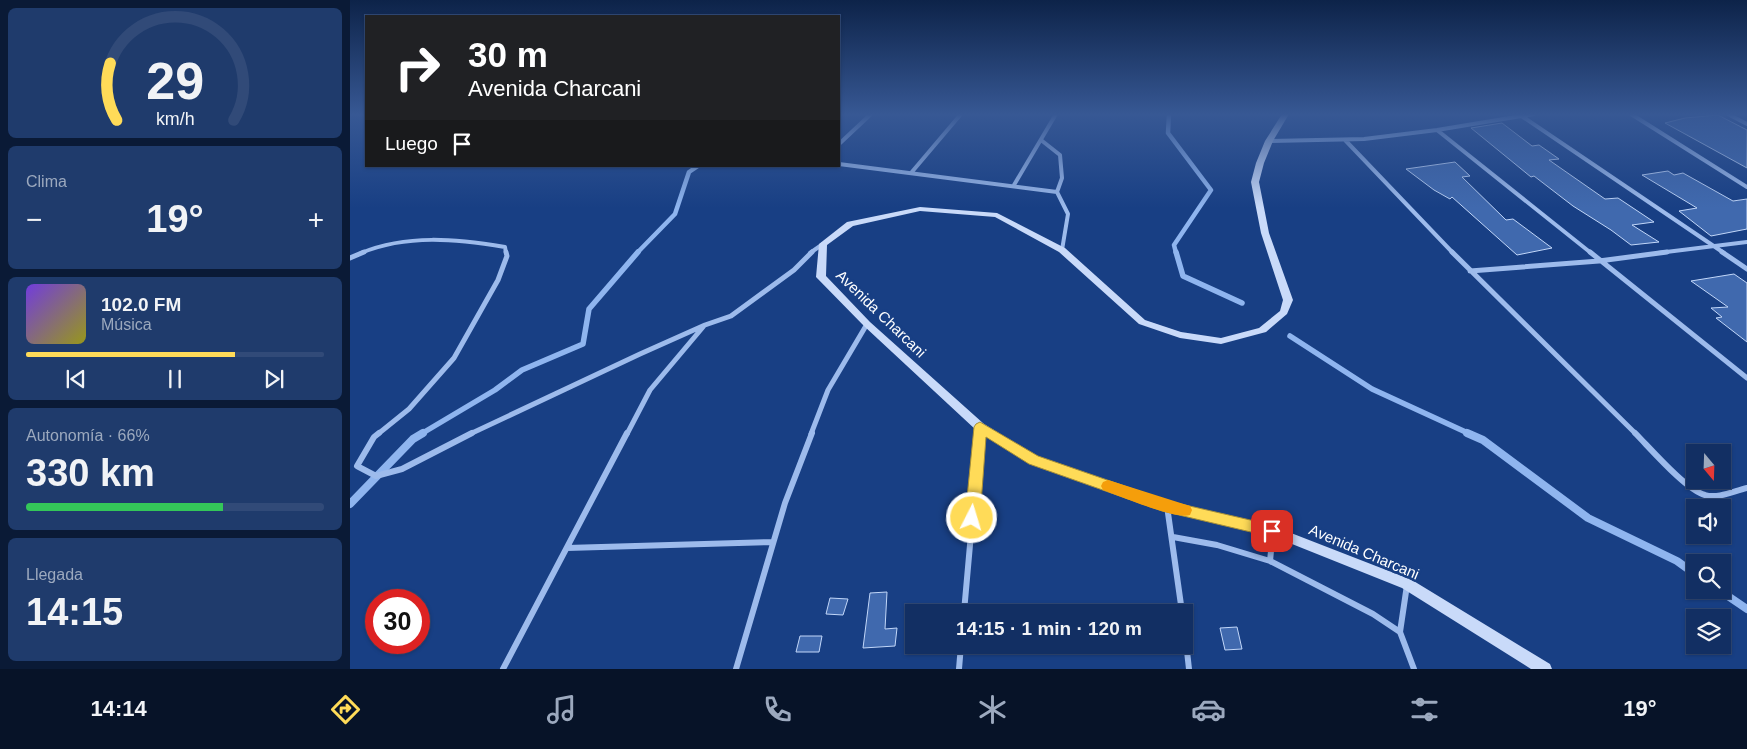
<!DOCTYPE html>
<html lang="es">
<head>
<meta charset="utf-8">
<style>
  body { margin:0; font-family:Arial,sans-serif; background:#1f3b6c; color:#f1f3f6; height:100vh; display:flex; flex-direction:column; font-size:19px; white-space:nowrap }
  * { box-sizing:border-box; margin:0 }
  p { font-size:16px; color:#9ca9be }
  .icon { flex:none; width:28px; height:28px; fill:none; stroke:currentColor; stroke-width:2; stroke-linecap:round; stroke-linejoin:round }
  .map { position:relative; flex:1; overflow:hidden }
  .details { display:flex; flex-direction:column; gap:8px; padding:8px; background:#0a1a36; width:350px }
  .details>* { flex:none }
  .banner { position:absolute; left:15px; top:15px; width:475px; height:152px; border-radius:0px; box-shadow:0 1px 4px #0004,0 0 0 1px #314a78; background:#202124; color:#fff; overflow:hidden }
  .needle { width:32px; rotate:161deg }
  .fabs { position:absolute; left:1336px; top:444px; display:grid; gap:10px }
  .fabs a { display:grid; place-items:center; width:45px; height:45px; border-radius:0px; background:#122f63; box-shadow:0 1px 4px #0004,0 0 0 1px #314a78; font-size:25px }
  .speed { position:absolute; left:15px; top:589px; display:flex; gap:10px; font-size:25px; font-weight:700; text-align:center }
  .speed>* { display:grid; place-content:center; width:65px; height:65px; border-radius:50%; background:#122f63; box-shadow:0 1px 4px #0004,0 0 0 1px #314a78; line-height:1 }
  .speed .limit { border:8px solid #d22; background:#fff; color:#111 }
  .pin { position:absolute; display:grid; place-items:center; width:42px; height:42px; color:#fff; margin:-21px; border-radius:10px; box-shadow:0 2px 8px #0006 }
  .me { position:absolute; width:55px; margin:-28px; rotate:5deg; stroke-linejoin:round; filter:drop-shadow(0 0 4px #0008) }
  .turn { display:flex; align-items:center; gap:18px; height:105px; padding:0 20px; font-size:22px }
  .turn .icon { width:65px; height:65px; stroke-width:2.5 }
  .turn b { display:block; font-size:35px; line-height:42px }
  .then { display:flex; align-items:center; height:48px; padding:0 20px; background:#0003; gap:10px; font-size:19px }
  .big { font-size:38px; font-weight:700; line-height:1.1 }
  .details .widget { flex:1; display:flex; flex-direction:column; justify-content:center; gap:8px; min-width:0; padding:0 18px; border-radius:8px; background:#1f3b6c }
  .details .dial { align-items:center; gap:0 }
  .dial svg { height:130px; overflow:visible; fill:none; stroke:#314a78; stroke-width:7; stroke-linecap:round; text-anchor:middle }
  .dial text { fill:#f1f3f6; stroke:none }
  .song { display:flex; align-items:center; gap:15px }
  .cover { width:60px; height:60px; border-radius:8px; background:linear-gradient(135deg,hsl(260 70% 55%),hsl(60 70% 35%)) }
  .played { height:5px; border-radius:2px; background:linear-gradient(90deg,#ffdb58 70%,#314a78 70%) }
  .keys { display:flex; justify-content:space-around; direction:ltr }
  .heat { display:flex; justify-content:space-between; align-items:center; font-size:28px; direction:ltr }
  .charge { height:8px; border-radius:4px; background:linear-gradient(90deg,#34c759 66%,#314a78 0) }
  .trip { position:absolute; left:555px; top:604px; width:288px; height:50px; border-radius:0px; background:#122f63; box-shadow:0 1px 4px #0004,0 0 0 1px #314a78; font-weight:700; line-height:50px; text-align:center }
  .tab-bar { display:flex; height:80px; justify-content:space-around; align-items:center; background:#071328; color:#9ca9be }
  .tab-bar .icon { width:35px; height:35px }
  .tab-bar .selected { color:#ffdb58 }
  .tab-bar b { font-size:22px; color:#f1f3f6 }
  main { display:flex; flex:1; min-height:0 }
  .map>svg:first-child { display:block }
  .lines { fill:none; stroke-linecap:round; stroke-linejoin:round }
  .stream-far2 { stroke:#8fb5ef; stroke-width:4.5 }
  .stream-far1 { stroke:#8fb5ef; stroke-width:5.5 }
  .stream { stroke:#8fb5ef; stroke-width:8 }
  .building { fill:#4069ae; stroke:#c2d7f9 }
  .street-far2 { stroke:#9dbbec; stroke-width:4 }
  .street-far1 { stroke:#9dbbec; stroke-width:5 }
  .street { stroke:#9dbbec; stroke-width:6 }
  .secondary { fill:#c9daf9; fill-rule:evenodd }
  .route { fill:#ffdb58; stroke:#a68e39 }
  .slow { fill:#f59e0b }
  .labels { text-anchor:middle; stroke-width:5; stroke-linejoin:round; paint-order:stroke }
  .street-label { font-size:15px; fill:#fff; stroke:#183f84 }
</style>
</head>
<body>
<main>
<section class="details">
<div class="widget dial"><svg viewBox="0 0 100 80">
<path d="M14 69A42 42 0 1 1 86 69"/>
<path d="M14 69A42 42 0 0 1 10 34" stroke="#ffdb58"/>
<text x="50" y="56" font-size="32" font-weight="700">29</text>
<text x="50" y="72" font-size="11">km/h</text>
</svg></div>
<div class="widget"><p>Clima</p>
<div class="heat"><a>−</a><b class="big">19°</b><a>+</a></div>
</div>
<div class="widget">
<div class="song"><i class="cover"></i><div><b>102.0 FM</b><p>Música</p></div></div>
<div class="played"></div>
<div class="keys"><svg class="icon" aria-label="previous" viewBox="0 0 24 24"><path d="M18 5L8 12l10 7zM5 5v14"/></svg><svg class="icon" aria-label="pause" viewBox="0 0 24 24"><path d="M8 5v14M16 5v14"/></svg><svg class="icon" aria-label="next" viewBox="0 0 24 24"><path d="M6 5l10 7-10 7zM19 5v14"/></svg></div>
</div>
<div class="widget"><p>Autonomía · 66%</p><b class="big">330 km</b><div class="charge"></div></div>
<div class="widget"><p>Llegada</p><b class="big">14:15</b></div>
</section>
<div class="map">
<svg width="1397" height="669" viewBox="0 0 1397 669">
  <rect width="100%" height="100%" fill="#183f84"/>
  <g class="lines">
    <path class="stream-far2" d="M819 114 818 133 861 190 824 245 826 253
      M287 253 325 214 339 172 348 166"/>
    <path class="stream-far1" d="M826 252 833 276 892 303
      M940 336 1022 389 1120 434
      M71 434 145 390 172 370 233 344 239 309 288 252"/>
    <path class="stream" d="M1117 433 1133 440 1238 518 1327 561 1345 574
      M0 504 63 439 73 433
      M1369 590 1397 609"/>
  </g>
  <path class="building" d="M1368 115 1397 130V168L1315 123 1335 118Z
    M1152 123 1182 146 1189 145 1209 159 1199 160 1255 199 1268 198 1304 222 1282 225 1309 242 1281 245 1261 230 1223 206 1184 176 1181 177 1121 128Z
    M1105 162 1120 176 1112 177 1156 220 1163 219 1202 248 1167 255 1102 197 1100 199 1084 190 1056 169Z
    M1318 171 1324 175 1333 173 1383 201 1397 199V229L1361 236 1329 211 1347 208 1292 175Z
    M1384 274 1397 283V342L1366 318 1372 317 1361 308 1378 307 1341 281Z
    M537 592 535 629 547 628 545 646 513 648 520 593Z
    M480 598 498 599 493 615 476 614Z
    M887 627 892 649 875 650 870 628Z
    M450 636H472L469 652H446Z"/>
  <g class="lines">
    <path class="street-far2" d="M1281 114 1397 187
      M1378 114 1397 124
      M1173 117 1374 253
      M1087 130 1241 253
      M691 140 710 155 712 178 707 192
      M995 140 1103 253
      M919 141 1014 139 1087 130 1184 114
      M489 144 521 114
      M489 164 707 192 718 214 712 250
      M561 173 611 114
      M664 185 706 114
      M11 253C57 234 106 239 155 247L156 253
      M460 253 473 244
      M1308 253 1397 242"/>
    <path class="street-far1" d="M1102 252 1286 434
      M1240 252 1397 378
      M1372 252 1397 269
      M0 258 14 252
      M1120 271 1249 261 1317 252
      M28 434 59 409 104 358 148 280 157 256 156 252
      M120 434 290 354 355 325 381 316 444 270 462 252
      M277 434 300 390 353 327
      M461 434 478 390 517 324
      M629 434 630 428"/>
    <path class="street" d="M29 433 24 437 7 466 26 476 52 469 122 433
      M1285 433C1300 448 1336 490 1355 495 1368 499 1384 491 1397 488
      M817 506 832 612
      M923 531 920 561 1023 614 1050 632
      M823 537 867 545 920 561
      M217 548 423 542
      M1057 585 1050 632 1064 669
      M614 612 630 433
      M834 624 839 669
      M153 669 277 433
      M386 669 435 503 462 433
      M609 669 611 645"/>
    <path class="secondary" d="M932 114H939L923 141 914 163 909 182 919 233 943 300 937 314 916 332 871 344 830 338 789 324 709 252 645 217 570 211 503 226 477 245 476 276 520 322 634 424 687 457 817 501 923 526 1062 580 1200 664 1202 669H1181L1052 588 922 536 817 511 679 463 626 430 514 326 466 277 469 244 497 222 570 207 647 213 715 248 795 320 831 332 871 338 909 328 930 311 933 300 911 233 901 182 906 163 915 141Z"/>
  </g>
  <linearGradient id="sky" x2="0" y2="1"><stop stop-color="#0d2349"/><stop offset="0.55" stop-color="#375894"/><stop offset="1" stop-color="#375894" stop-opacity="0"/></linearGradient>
  <rect width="1397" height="208" fill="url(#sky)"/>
  <path class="route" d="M630 422 688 456 818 501 922 525 928 526 930 531 928 535 922 537 812 511 679 464 636 437 630 518 628 522 622 524 617 522 615 518 624 427 626 424Z"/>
  <path class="slow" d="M758 480 840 506 842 510 840 515C826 520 770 496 753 490L751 486 753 482Z"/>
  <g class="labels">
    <g class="street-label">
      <text transform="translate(531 314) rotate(44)" y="5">Avenida Charcani</text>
      <text transform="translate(1014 552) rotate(23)" y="5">Avenida Charcani</text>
    </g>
  </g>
</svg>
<div class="fabs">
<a><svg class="needle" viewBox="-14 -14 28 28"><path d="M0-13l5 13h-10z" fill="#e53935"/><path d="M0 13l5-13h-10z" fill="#9ca9be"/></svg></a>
<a><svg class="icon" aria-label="sound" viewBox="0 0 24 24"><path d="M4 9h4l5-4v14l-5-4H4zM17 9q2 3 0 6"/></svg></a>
<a><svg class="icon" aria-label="search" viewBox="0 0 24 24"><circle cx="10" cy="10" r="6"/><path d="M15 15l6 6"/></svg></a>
<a><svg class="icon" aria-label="layers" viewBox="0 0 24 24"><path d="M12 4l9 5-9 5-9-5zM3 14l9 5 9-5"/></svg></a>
</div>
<div class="speed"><div class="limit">30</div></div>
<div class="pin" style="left:922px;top:531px;background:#d93025"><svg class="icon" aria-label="arrive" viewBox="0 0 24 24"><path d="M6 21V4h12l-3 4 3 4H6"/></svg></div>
<svg class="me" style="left:622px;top:518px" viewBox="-20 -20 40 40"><circle r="17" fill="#ffdb58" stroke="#fff" stroke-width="3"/><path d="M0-11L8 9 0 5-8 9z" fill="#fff"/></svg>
<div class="trip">14:15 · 1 min · 120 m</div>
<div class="banner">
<div class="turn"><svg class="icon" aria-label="right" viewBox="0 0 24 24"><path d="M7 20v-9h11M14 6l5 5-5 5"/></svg><div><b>30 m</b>Avenida Charcani</div></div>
<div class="then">Luego<svg class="icon" aria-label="arrive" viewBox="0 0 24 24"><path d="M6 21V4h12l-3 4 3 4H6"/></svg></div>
</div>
</div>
</main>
<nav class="tab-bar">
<b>14:14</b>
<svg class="icon selected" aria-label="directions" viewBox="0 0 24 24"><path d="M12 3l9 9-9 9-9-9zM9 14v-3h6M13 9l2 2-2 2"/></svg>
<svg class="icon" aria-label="music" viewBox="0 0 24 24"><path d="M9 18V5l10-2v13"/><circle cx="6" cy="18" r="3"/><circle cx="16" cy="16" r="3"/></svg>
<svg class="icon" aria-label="phone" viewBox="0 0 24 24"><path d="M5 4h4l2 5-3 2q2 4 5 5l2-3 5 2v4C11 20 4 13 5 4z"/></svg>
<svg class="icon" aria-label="climate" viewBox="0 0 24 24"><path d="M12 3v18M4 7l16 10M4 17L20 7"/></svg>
<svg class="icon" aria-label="car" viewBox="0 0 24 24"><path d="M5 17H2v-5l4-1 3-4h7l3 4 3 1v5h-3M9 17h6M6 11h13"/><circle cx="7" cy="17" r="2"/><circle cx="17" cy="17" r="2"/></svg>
<svg class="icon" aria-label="filters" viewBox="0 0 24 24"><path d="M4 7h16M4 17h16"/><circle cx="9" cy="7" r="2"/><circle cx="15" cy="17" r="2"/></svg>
<b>19°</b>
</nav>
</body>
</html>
